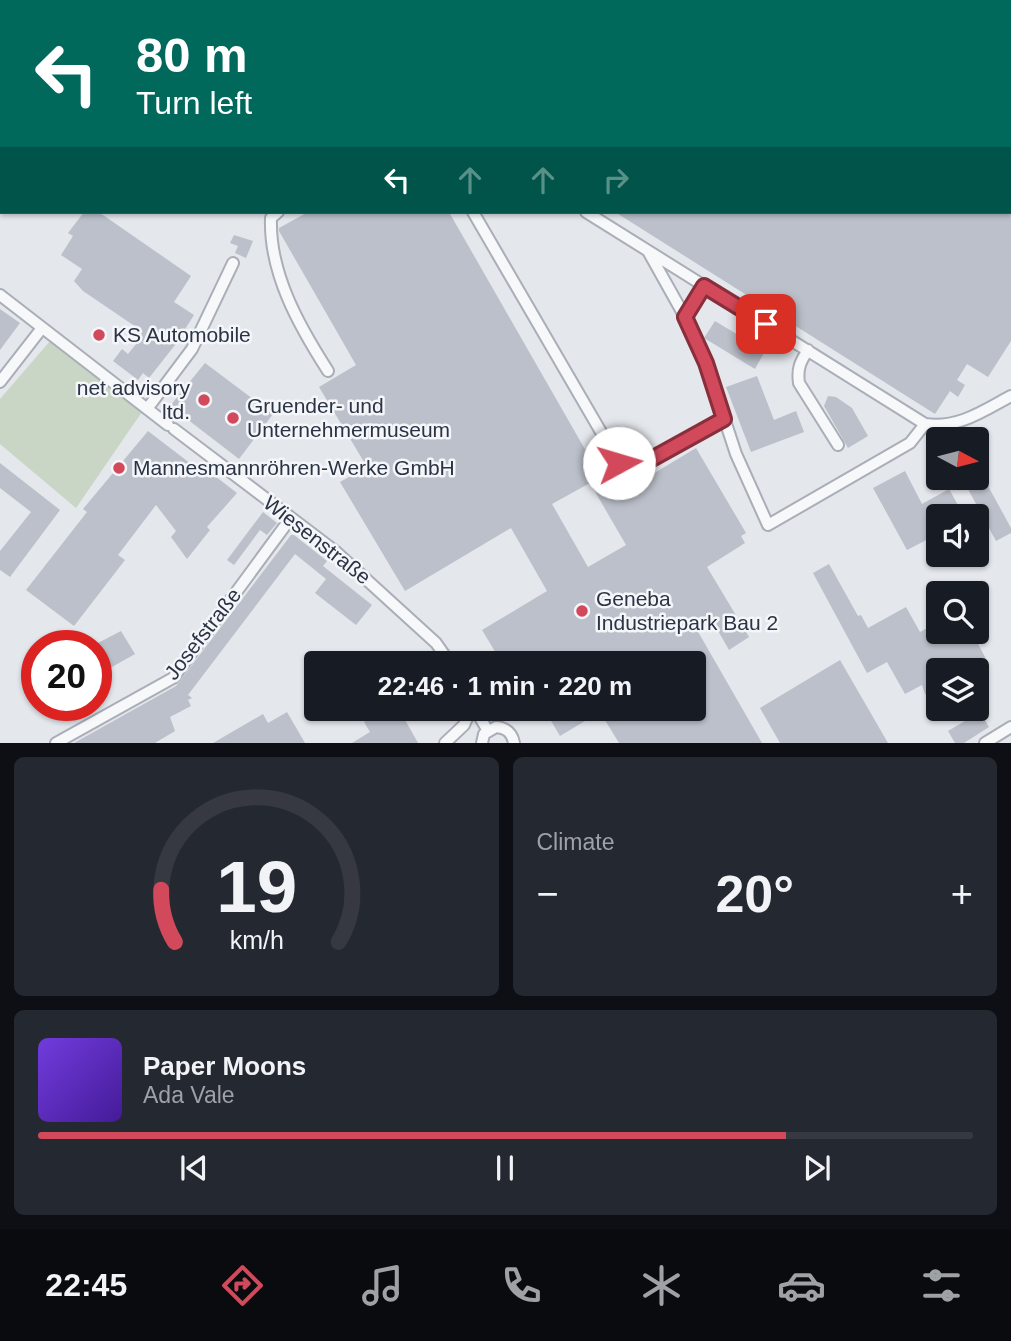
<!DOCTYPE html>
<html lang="en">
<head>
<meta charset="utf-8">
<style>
  body { margin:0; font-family:Arial,sans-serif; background:#242831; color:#f1f3f6; height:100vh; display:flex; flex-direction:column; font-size:26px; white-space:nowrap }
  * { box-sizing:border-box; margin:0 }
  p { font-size:23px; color:#9ea1a6 }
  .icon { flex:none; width:38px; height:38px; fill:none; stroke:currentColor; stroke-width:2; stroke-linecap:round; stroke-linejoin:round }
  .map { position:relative; height:743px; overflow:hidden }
  .sheet { display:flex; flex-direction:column; gap:14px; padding:14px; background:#0d0f14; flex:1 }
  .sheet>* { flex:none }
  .guide { position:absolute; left:0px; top:0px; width:1012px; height:214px; box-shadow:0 2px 5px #0004; background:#00695c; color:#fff; overflow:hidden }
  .needle { width:46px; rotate:97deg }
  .fabs { position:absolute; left:926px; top:427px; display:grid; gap:14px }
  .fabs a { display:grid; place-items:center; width:63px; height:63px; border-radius:7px; background:#171b24; box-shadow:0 2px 5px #0004; font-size:35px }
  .speed { position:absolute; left:21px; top:630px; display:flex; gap:14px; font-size:35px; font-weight:700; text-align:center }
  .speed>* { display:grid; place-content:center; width:91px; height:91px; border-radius:50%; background:#171b24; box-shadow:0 2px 5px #0004; line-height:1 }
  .speed .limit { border:10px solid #d22; background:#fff; color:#111 }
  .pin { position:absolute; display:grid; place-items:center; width:60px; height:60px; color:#fff; margin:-30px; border-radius:14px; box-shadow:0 4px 10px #0006 }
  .me { position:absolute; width:77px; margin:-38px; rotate:84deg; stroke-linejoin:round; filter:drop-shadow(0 0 5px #0008) }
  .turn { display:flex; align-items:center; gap:24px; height:147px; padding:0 21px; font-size:32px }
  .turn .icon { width:91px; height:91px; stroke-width:2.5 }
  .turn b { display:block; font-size:49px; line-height:60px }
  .lanes { display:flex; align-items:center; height:66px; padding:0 21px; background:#0003; justify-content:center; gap:35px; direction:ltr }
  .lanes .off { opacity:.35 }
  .big { font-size:52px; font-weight:700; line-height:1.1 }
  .sheet .widget { flex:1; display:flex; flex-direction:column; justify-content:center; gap:10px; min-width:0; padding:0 24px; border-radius:10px; background:#242831 }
  .sheet .dial { align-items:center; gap:0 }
  .dial svg { height:182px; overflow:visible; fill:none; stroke:#363941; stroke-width:7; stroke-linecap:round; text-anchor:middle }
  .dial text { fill:#f1f3f6; stroke:none }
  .song { display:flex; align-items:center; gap:21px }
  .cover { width:84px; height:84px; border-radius:10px; background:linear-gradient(135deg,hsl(260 70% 55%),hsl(260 70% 35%)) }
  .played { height:7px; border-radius:4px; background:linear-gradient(90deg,#d1495b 80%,#363941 80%) }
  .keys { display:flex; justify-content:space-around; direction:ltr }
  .heat { display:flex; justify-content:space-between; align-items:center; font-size:38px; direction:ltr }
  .sheet .tiles { flex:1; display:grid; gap:14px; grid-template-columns:1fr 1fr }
  .widget:last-child { grid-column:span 2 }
  .trip { position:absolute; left:304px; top:651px; width:402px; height:70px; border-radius:7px; background:#171b24; box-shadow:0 2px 5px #0004; font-weight:700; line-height:70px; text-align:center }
  .menu { display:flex; height:112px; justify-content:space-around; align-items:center; background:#090b0e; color:#9ea1a6 }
  .menu .icon { width:49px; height:49px }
  .menu .active { color:#d1495b }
  .menu b { font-size:32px; color:#f1f3f6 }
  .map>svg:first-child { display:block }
  .green { fill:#c9d6c5 }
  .building { fill:#bbc0ca; fill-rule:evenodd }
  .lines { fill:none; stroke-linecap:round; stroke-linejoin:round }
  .minor-casing { stroke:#a9aeb7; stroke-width:14 }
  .minor { stroke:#f7f8fa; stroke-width:10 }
  .route-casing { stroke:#882f3b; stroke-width:18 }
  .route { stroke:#d1495b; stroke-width:12 }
  .poi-dot { fill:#d1495b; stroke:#f4f6f9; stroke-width:2.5 }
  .labels { text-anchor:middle; stroke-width:5; stroke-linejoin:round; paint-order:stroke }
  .poi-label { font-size:21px; fill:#2b3445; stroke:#f4f6f9; text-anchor:start }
  .street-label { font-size:21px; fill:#2b3445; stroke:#f4f6f9 }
</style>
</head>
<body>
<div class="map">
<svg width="1011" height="743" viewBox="0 0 1011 743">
  <rect width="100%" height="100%" fill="#e4e7ec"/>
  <path class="green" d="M51 340 144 409 76 508 0 444V399Z"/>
  <path class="building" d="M84 212H95L103 215 191 276 174 302 194 315 175 345 149 378 143 373 138 380 113 361 122 349 128 354 140 339 135 335 139 329 83 291 74 281 82 269 61 255 73 236 68 233Z
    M308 212H449L594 465 604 459 623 492 696 448 746 533 741 536 745 543 707 567 749 637 729 650 713 622 697 630 762 743H619L600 712 560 736 544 709H695V663H502L482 630 547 591 511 528 405 591 340 482 367 467 319 387 356 365 279 231V228ZM590 483 626 545 588 567 552 504Z
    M615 212H1011V341L988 377 967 364 957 380 965 385 958 397 950 391 935 414Z
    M234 235 253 241 246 258 235 253 238 246 230 243Z
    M0 309 20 323 0 350Z
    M715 321 765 351 755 369 704 338Z
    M205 363 273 414 239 459 170 406Z
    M757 376 774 420 796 411 804 432 751 452 726 387Z
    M828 396 836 397 852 408 868 436 848 448 824 406Z
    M148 431 195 467 198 463 237 493 207 527 210 530 187 559 171 537 176 531 156 505 118 555 125 560 74 626 26 590 87 512 83 509Z
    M0 463 60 510 10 577 0 570V551L31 512 0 488Z
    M976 464 1011 528V533L996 541 962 478H976Z
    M905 471 922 504 949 489 964 516H938V534L907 550 873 488Z
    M263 512 277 523 267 535 260 530 234 565 227 560Z
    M291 535H294L327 561 323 566 372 605 356 625 315 593 326 579 295 554 188 695 192 698 188 700 191 706 170 717 175 731 155 743H74L176 686Z
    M829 564 858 616 861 615 868 628 906 607 920 632 938 622V632H972L988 663 976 669 970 659 949 670H938V676L933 679 936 690 935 698 925 694 922 685 905 694 887 662 867 673 813 573Z
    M121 631 135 654 96 676V644Z
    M840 660 888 743H780L760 708Z
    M373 709H399L418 743H352L370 732 364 722 377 714Z
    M287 712 305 743H213L263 714 268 723Z
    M980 712 989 727 964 743H955L948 731Z"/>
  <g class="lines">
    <g class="minor-casing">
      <path id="minor" d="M0 31H2
        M0 44H2
        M278 212 271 218C269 273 299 326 328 371
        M473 212 619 463 629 469 639 466 725 419
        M586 212 925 424C958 429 983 411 1011 396
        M648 251 685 317 706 363 736 454 768 525 910 443 925 424
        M0 295 168 425
        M685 317 704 286
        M808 350C800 362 797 369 799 383L838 445
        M0 382 42 328
        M147 409 192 349 233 263
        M174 429 335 551 436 643 450 663
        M475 709 488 731
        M56 743 173 678 290 519
        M445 743 464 725 471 709
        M482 743 484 734 496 727C506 728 512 732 514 743
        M985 743 1011 727"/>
    </g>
    <use href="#minor" class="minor"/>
  </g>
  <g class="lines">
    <g class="route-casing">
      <path id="route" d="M619 463 629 468 639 466 724 419 706 363 685 317 704 286 766 324"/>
    </g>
    <use href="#route" class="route"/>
  </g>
  <g class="poi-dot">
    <circle cx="99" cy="335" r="7"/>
    <circle cx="204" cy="400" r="7"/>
    <circle cx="233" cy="418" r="7"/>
    <circle cx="119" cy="468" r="7"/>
    <circle cx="582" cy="611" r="7"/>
  </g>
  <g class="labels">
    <g class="poi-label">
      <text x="113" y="342">KS Automobile</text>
      <text x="190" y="395" text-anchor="end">net advisory<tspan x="190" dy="24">ltd.</tspan></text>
      <text x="247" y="413">Gruender- und<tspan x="247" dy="24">Unternehmermuseum</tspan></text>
      <text x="133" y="475">Mannesmannröhren-Werke GmbH</text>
      <text x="596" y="606">Geneba<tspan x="596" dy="24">Industriepark Bau 2</tspan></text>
    </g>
    <g class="street-label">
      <text transform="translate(317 540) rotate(38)" y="7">Wiesenstraße</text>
      <text transform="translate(203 634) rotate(-52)" y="7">Josefstraße</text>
    </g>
  </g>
</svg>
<div class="fabs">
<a><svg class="needle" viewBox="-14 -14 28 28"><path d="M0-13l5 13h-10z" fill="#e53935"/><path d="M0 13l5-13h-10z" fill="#9ea1a6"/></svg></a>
<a><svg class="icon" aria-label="sound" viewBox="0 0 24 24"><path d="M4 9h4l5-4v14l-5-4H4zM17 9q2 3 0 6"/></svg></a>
<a><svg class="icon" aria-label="search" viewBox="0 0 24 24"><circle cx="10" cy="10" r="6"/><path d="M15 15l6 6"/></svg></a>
<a><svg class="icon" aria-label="layers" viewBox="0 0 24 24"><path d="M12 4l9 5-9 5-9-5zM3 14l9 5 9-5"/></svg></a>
</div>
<div class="speed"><div class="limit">20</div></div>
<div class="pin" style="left:766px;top:324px;background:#d93025"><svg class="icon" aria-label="arrive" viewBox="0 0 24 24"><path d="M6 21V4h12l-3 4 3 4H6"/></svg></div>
<svg class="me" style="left:619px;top:463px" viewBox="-20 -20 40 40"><circle r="19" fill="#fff"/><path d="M0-13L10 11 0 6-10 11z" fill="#d1495b"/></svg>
<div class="trip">22:46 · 1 min · 220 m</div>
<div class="guide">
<div class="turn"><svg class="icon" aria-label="left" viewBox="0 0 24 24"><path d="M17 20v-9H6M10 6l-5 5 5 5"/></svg><div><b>80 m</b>Turn left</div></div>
<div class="lanes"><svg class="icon" aria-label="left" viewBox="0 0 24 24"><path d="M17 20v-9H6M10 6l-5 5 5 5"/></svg><svg class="icon off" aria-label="ahead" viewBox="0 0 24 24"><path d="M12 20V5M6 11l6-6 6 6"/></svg><svg class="icon off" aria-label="ahead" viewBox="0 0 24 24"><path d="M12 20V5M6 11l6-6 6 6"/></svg><svg class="icon off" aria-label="right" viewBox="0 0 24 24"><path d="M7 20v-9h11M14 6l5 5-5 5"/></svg></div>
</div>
</div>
<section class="sheet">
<div class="tiles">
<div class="widget dial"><svg viewBox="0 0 100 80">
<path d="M14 69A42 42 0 1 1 86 69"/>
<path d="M14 69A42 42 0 0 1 8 46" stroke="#d1495b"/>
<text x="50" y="56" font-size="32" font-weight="700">19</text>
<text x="50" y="72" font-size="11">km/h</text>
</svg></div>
<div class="widget"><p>Climate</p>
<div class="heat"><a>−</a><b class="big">20°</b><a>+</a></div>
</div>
<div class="widget">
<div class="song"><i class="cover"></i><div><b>Paper Moons</b><p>Ada Vale</p></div></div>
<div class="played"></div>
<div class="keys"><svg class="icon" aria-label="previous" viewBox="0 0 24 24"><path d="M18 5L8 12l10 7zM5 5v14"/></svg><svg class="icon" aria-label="pause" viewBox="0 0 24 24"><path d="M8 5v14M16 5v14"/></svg><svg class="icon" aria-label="next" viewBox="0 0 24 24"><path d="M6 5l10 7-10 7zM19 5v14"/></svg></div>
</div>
</div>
</section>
<nav class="menu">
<b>22:45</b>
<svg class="icon active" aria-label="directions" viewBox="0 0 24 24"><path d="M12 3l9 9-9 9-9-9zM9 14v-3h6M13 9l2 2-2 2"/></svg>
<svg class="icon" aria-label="music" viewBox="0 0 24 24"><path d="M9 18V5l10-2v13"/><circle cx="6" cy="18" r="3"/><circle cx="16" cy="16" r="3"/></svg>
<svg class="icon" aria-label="phone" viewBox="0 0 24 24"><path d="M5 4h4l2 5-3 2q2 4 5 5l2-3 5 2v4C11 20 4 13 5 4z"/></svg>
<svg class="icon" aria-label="climate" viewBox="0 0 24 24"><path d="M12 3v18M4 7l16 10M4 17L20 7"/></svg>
<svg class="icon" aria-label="car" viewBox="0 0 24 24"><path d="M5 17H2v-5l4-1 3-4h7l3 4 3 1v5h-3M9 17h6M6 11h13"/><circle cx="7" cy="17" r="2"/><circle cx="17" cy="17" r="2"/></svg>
<svg class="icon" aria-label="filters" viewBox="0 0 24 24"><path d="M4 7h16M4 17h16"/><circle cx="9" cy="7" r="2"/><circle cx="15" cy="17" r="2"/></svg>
</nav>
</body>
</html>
